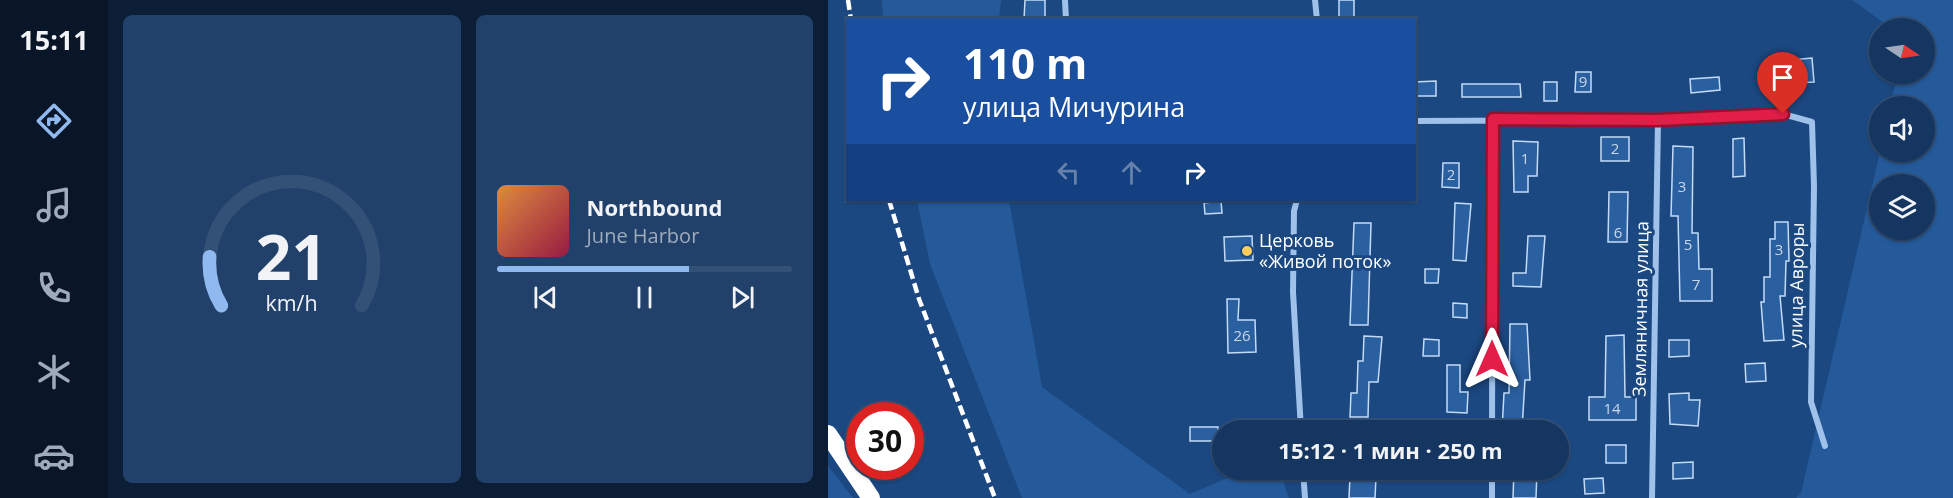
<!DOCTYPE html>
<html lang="ru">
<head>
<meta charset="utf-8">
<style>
  body { margin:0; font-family:"Open Sans",sans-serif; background:#21416a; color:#f1f3f6; height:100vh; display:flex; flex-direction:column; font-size:22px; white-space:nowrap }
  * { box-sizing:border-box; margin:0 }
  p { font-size:20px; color:#9dabbd }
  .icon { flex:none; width:33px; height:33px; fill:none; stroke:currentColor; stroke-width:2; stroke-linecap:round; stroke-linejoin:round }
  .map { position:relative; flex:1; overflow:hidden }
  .sheet { display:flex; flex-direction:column; gap:15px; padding:15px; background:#0b1e35; width:720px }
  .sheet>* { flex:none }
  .guide { position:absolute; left:18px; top:18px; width:570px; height:183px; border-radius:0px; box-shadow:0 2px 4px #0004,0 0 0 2px #335076; background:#1a4fa0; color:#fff; overflow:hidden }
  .needle { width:39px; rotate:103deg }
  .fabs { position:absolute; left:1041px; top:18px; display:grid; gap:12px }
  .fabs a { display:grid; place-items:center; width:66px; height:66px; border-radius:50%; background:#143661; box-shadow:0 2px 4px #0004,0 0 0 2px #335076; font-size:30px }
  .speed { position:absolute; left:18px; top:402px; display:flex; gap:12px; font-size:30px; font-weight:700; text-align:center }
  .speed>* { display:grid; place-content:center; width:78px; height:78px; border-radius:50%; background:#143661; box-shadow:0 2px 4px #0004,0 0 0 2px #335076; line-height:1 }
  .speed .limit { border:9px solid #d22; background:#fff; color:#111 }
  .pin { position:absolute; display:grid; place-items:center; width:51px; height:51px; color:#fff; margin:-62px -26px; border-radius:50% 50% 50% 0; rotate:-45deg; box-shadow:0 0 6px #0007 }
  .pin .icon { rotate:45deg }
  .me { position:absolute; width:66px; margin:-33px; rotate:0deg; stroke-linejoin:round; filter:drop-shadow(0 0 4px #0008) }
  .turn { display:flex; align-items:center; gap:21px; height:126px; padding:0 18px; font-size:27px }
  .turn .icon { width:78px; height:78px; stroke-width:2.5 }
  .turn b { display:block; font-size:42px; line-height:51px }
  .lanes { display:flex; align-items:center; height:57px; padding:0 18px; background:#0003; justify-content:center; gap:30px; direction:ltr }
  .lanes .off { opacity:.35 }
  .sheet .card { flex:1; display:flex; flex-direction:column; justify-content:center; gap:9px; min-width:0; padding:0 21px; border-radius:9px; background:#21416a }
  .sheet .dial { align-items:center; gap:0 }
  .dial svg { height:156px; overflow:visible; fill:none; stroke:#335076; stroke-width:7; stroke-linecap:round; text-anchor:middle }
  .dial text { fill:#f1f3f6; stroke:none }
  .song { display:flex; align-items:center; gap:18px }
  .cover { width:72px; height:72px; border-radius:9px; background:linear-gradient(135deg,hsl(30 70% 55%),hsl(340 70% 35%)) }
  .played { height:6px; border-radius:3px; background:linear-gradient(90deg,#90b9f0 65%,#335076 65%) }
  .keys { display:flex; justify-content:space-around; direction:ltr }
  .sheet .tiles { flex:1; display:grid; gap:15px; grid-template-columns:repeat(2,1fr) }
  .trip { position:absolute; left:384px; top:420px; width:357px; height:60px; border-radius:30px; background:#143661; box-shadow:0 2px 4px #0004,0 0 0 2px #335076; font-weight:700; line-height:60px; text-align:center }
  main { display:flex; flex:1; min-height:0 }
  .tab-bar { display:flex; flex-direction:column; width:108px; justify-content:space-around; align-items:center; background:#081627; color:#9dabbd }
  .tab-bar .icon { width:42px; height:42px }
  .tab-bar .active { color:#90b9f0 }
  .tab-bar b { font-size:27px; color:#f1f3f6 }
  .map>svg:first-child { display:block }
  .green { fill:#245a9a; fill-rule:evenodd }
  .building { fill:#2a5fa0; stroke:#c4dbf8; stroke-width:1.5 }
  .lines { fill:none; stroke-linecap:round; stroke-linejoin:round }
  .street { stroke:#9fc1ea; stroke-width:6 }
  .highway { stroke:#fff; stroke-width:18 }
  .rail { stroke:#fff; stroke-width:4.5; stroke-dasharray:10 4.5; stroke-linecap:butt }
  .route-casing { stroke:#92132f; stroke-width:15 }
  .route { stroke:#e11d48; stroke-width:10 }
  .poi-dot { fill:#fbcd5c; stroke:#1b4881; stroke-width:2 }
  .labels { text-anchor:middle; stroke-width:6; stroke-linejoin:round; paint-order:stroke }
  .number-label { font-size:15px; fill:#cad7e7 }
  .poi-label { font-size:18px; fill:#fff; stroke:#1b4881; text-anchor:start }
  .street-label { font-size:18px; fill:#fff; stroke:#1b4881 }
</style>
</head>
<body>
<main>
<nav class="tab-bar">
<b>15:11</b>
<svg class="icon active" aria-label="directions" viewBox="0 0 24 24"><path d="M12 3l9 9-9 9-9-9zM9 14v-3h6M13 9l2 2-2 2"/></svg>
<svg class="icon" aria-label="music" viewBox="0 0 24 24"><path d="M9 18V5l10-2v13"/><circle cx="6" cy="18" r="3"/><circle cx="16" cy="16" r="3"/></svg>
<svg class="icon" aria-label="phone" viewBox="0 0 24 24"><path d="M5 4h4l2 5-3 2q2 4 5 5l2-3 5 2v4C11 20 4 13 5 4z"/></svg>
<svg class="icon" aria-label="climate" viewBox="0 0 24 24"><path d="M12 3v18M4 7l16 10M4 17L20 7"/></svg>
<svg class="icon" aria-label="car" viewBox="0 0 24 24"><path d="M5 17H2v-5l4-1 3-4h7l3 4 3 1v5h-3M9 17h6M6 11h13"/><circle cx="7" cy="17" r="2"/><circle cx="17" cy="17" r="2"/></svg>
</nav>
<section class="sheet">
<div class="tiles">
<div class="card dial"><svg viewBox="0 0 100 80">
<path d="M14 69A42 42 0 1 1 86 69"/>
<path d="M14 69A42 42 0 0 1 8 44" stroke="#90b9f0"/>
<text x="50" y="56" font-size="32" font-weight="700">21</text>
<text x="50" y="72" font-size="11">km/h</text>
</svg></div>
<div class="card">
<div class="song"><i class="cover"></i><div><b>Northbound</b><p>June Harbor</p></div></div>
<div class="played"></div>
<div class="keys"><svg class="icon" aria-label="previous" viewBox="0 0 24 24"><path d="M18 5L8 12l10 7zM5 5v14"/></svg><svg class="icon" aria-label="pause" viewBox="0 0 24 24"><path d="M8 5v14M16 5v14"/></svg><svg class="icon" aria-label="next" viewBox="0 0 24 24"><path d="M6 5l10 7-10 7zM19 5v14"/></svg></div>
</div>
</div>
</section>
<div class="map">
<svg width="1125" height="498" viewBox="0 0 1125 498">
  <rect width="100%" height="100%" fill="#1b4881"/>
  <path class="green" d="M54 0H173L171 19H55Z
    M1024 0H1125V498H968L973 493 1052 152H1096V106H1062L1070 74H1096V28H1063ZM1052 184H1096V230H1052Z
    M89 200H181L214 387 362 494 418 470H451L461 498H194L102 264Z
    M0 466 25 498H0Z"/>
  <path class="building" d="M197 0H217V20H196Z
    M511 0H526V20H511Z
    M984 58 986 82 965 83V76L940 80 938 62Z
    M748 72H763V92H747Z
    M891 77 892 90 863 93 862 79Z
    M608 81V96H586V82Z
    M716 82H729V101H716Z
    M634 84H692L693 97H634Z
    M773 137H801V161H773Z
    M916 138 917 176 905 177V139Z
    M685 141 710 142 709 176H700V192H686Z
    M845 146 865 147 864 233H870L871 269H884V301H852L850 216H843Z
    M615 163H631V188L614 187Z
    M781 192H800L799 242H780Z
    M393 201 394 213 377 214 376 203Z
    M627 203 643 204 638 261 625 260Z
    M947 222H960L961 261H958L957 296H952L956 340 936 341 933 302H936V277H942V239H947Z
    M526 223H543L540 325H522Z
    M424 236 425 260 397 261 396 237Z
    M700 236H717L713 287 685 286V273H698Z
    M597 269H611L610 283H597Z
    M399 299H411L410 320H427L428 352 400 353Z
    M625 303 639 304V318L625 317Z
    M682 324H699L702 380H697L694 430H674L676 393H681Z
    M796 335 797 397H808V420H761V397H777L778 336Z
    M536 336 554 337 550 382H541L540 417H522L523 393H529L530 361H535Z
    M596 339 611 340V356H595Z
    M841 340H861V356L841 357Z
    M937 363 938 381 918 382 917 364Z
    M619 365H632V392H640L639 413 619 412Z
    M861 393V400H872L870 426 842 424 841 394Z
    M362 427H390V441H362Z
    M778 445H798V463H778Z
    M865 462V478L845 479V463Z
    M686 470H709L708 498H685Z
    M522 476 548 477 547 498H521Z
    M775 478 776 493 757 494 756 479Z"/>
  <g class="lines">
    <path class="street" d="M237 0 238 20
      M487 0 489 20
      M586 121 830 120 955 114 984 122 986 186 983 402 997 446
      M469 200 466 211 465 292 473 430
      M664 430 665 119
      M475 470 477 498
      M664 498V470
      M824 498 830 120"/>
    <path class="highway" d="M0 434 43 498"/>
    <path class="rail" d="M20 0 23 20
      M61 200 91 299 167 498"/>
  </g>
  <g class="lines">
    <g class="route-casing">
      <path id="route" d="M664 359 665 119 830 120 955 114"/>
    </g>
    <use href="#route" class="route"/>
  </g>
  <circle class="poi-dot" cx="419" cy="251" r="6"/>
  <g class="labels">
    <g class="number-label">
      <text x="755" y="87">9</text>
      <text x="787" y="154">2</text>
      <text x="697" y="164">1</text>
      <text x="623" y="180">2</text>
      <text x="854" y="192">3</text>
      <text x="790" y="238">6</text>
      <text x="860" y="250">5</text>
      <text x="951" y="255">3</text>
      <text x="868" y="290">7</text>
      <text x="414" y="341">26</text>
      <text x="784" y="414">14</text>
    </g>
    <g class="poi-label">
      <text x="431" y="247">Церковь<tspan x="431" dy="21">«Живой поток»</tspan></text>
    </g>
    <g class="street-label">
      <text transform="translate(969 285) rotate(-89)" y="6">улица Авроры</text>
      <text transform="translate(813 309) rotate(-89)" y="6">Земляничная улица</text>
    </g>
  </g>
</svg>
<div class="fabs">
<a><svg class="needle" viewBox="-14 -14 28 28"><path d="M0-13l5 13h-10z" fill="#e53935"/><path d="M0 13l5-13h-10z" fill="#9dabbd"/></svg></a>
<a><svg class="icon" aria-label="sound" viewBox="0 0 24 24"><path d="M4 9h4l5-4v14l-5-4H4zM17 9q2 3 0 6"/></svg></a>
<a><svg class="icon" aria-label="layers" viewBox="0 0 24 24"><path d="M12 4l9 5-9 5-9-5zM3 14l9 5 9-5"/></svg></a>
</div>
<div class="speed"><div class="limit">30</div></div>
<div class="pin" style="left:955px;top:114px;background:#d93025"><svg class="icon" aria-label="arrive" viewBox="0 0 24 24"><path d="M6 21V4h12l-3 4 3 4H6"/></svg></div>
<svg class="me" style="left:664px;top:359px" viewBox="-20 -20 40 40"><path d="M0-17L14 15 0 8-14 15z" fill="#e11d48" stroke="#fff" stroke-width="4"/></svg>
<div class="trip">15:12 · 1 мин · 250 m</div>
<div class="guide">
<div class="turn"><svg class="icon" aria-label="right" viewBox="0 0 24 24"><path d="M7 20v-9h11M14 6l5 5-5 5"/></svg><div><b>110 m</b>улица Мичурина</div></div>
<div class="lanes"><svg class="icon off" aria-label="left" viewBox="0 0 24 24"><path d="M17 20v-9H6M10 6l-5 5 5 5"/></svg><svg class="icon off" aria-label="ahead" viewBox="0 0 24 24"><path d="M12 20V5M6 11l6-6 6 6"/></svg><svg class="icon" aria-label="right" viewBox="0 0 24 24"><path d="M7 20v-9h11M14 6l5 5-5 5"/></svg></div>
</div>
</div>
</main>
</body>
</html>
